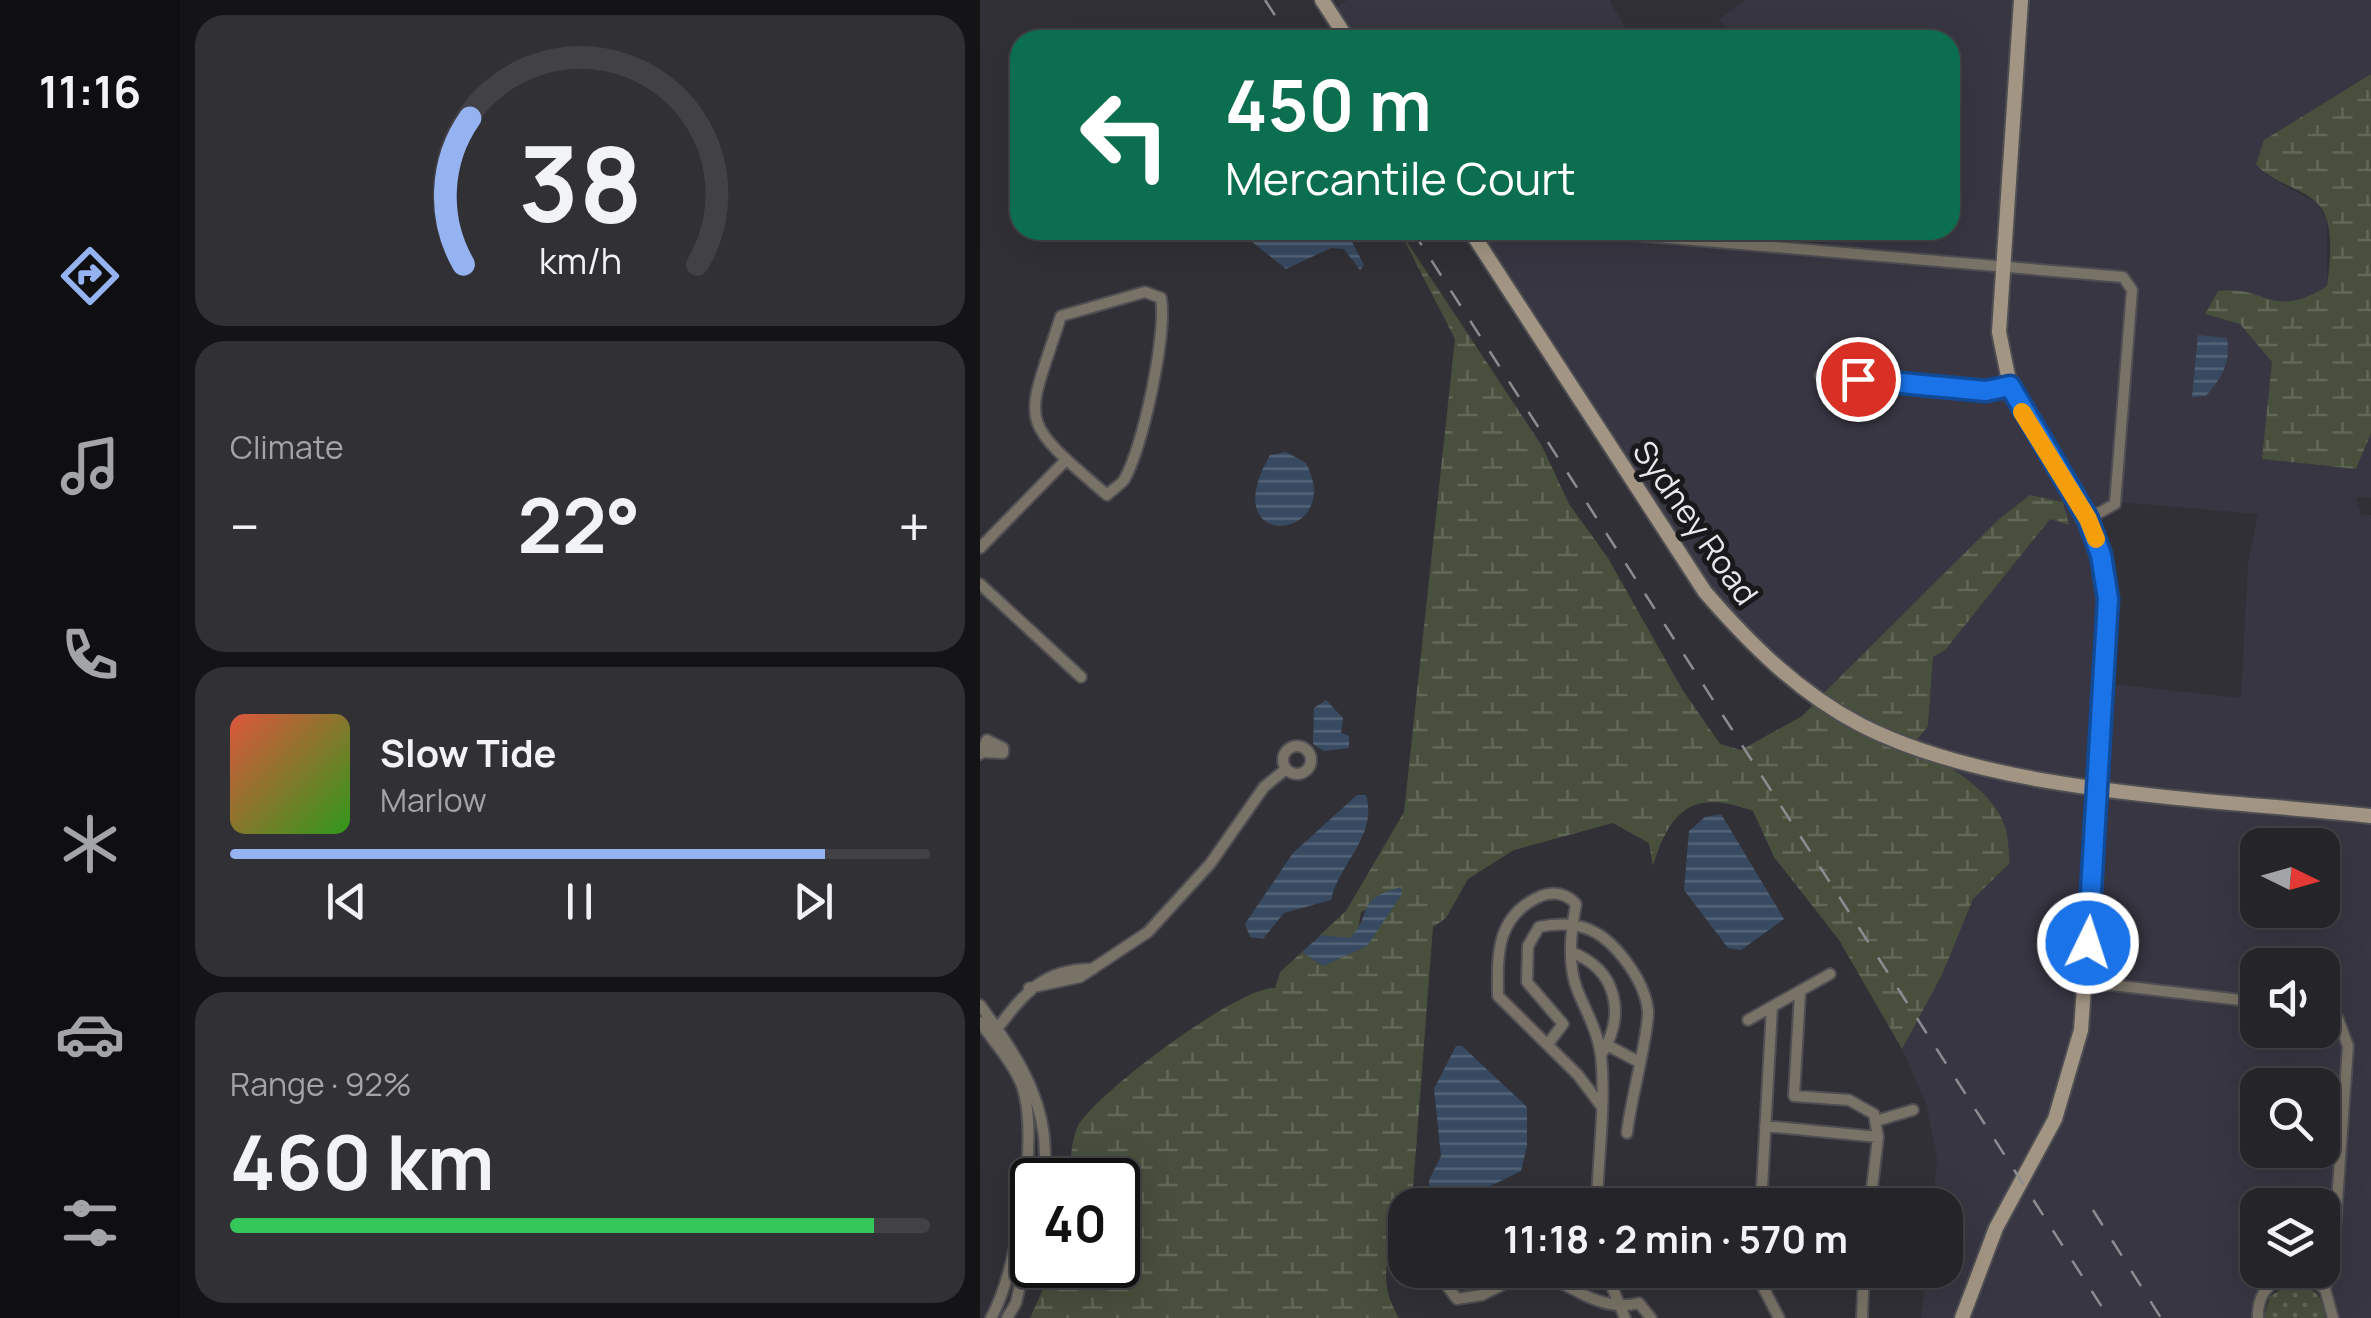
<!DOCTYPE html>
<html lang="en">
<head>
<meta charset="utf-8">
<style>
  body { margin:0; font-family:Manrope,sans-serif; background:#313034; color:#f1f3f6; height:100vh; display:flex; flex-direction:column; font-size:38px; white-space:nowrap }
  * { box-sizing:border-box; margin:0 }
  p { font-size:32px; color:#a3a4a8 }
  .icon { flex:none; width:55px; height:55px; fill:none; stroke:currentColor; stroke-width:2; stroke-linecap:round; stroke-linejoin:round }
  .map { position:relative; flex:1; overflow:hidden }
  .sheet { display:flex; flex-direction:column; gap:15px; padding:15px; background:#141416; width:800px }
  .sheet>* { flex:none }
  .hud { position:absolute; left:30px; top:30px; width:950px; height:210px; border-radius:30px; box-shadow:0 10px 40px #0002,0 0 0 2px #424145; background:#0b6e4f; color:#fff; overflow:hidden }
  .needle { width:65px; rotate:95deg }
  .controls { position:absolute; left:1260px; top:828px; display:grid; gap:20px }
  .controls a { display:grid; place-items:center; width:100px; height:100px; border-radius:20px; background:#252428; box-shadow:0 10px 40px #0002,0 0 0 2px #424145; font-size:50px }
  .speed { position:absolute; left:30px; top:1158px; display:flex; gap:20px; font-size:50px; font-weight:700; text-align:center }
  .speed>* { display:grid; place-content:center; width:130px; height:130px; border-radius:50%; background:#252428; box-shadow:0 10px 40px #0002,0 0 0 2px #424145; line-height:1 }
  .speed .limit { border:5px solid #111; border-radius:15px; background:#fff; color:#111 }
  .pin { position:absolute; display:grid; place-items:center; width:85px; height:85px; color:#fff; margin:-42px; border:5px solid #fff; border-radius:50%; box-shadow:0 2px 10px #0007 }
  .me { position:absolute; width:110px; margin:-55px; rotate:4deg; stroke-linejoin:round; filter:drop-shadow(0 0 8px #0008) }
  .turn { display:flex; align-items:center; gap:35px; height:210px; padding:0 50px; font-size:45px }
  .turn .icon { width:130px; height:130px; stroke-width:2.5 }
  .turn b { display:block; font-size:70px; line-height:85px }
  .big { font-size:75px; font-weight:700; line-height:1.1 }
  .sheet .widget { flex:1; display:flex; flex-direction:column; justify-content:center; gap:15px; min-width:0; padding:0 35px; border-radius:30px; background:#313034 }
  .sheet .dial { align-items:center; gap:0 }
  .dial svg { height:260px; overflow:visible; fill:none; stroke:#424145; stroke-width:7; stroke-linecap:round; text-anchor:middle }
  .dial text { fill:#f1f3f6; stroke:none }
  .song { display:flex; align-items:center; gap:30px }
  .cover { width:120px; height:120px; border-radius:15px; background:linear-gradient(135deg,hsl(10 70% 55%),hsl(110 70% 35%)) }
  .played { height:10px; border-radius:5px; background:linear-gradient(90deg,#95b2f1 85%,#424145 85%) }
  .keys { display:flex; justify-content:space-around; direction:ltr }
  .heat { display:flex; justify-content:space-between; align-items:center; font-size:55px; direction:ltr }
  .charge { height:15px; border-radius:8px; background:linear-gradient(90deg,#34c759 92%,#424145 0) }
  .trip { position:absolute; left:408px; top:1188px; width:575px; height:100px; border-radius:30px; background:#252428; box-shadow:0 10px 40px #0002,0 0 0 2px #424145; font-weight:700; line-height:100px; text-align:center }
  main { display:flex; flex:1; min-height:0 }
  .tab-bar { display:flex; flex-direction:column; width:180px; justify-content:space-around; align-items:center; background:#0f0e10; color:#a3a4a8 }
  .tab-bar .icon { width:70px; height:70px }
  .tab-bar .on { color:#95b2f1 }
  .tab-bar b { font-size:45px; color:#f1f3f6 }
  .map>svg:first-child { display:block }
  .built { fill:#383642; fill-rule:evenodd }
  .grass { fill:url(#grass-dots) }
  .wetland { fill:url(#wetland-marsh) }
  .water { fill:url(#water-rules) }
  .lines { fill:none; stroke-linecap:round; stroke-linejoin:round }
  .street-casing { stroke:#4e4e53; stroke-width:14 }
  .secondary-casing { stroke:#4e4e53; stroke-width:18 }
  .street { stroke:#797266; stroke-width:10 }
  .secondary { stroke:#a29583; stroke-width:14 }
  .rail { stroke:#8c8c91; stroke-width:2.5; stroke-dasharray:18 18; stroke-linecap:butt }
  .route-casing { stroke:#114b97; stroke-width:25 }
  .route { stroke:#1a73e8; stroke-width:18 }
  .slow { stroke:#f59e0b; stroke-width:18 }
  .labels { text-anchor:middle; stroke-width:10; stroke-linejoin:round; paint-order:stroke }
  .street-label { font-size:32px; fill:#e9e9ed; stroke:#19191b }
</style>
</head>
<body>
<main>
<nav class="tab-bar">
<b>11:16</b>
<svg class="icon on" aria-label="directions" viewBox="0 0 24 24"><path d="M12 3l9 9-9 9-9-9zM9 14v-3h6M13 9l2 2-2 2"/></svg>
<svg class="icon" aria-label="music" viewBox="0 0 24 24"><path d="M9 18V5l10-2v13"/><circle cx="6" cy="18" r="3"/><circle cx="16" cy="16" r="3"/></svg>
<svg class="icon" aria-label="phone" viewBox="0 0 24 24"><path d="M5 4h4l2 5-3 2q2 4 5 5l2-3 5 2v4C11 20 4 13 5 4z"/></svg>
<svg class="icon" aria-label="climate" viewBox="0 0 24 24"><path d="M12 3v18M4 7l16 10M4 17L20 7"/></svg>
<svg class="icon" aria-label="car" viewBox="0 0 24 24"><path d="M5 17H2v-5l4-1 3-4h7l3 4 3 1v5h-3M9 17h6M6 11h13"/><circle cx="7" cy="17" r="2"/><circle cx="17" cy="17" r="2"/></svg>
<svg class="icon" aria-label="filters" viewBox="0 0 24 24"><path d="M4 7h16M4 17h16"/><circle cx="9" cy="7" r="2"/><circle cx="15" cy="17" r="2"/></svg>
</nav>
<section class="sheet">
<div class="widget dial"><svg viewBox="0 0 100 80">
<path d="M14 69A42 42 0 1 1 86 69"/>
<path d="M14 69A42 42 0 0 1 16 24" stroke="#95b2f1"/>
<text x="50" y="56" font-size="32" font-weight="700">38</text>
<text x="50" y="72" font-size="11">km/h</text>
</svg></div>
<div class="widget"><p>Climate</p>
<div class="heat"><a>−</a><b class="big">22°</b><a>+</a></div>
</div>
<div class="widget">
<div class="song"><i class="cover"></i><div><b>Slow Tide</b><p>Marlow</p></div></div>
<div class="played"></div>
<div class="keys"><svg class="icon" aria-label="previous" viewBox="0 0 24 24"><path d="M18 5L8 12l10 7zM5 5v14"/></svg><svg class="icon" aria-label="pause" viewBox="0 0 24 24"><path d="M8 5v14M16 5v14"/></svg><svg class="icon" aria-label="next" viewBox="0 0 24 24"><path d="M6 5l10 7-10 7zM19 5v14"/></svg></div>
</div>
<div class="widget"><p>Range · 92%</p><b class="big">460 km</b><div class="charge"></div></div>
</section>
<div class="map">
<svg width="1391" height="1318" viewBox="0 0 1391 1318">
  <defs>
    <pattern id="grass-dots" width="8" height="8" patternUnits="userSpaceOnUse" patternTransform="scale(2.5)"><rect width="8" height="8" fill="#484f3c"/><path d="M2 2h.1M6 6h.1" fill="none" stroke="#626858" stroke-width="1.8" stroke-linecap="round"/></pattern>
    <pattern id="wetland-marsh" width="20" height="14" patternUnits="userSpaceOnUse" patternTransform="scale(2.5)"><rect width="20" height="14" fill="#484f3c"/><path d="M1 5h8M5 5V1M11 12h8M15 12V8" fill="none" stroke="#626858"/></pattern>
    <pattern id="water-rules" width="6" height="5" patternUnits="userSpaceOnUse" patternTransform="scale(2.5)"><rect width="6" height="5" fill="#384a61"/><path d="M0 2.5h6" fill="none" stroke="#556478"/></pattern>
  </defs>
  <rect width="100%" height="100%" fill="#313036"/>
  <path class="built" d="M367 0H629L644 25 642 40H377L356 7Z
    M765 0H1036L1016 259 842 245H846V230H970V40H763L738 20Z
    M1046 0H1391V74L1284 140 1286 175 1337 203 1347 221V286L1321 302 1295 303 1238 291 1225 313 1260 324 1292 362 1283 459 1376 469 1391 433V498L1376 497 1381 515H1391V812L1124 783 1131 684 1261 698 1268 564 1278 514 1140 502 1156 287 1143 272 1026 260Z
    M500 230 1016 268 1014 332 1025 383 1005 387 836 371 834 379 1005 396 1027 391 1104 521 1116 556 1123 625 1114 781 978 757 934 743 948 726 953 657 965 649 1083 502 891 648 841 696 803 666 729 590Z
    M1026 269 1140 281 1147 291 1130 502 1110 513 1035 385 1024 332Z
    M958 761 1113 790 1096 1029 1070 1117 1011 1226 977 1318H941L946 1270H965V1205H953L957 1157 946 1103 922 1049 962 975 993 899 1030 863Z
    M1123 792 1391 821V1318H1358L1351 1288 1358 1258 1374 1046 1362 1017 1343 1006 1342 965H1278L1277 997 1111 978ZM1278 845H1342V910H1278Z
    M1111 987 1277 1006 1278 1030H1342L1343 1015 1354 1022 1363 1046 1348 1257 1342 1280 1324 1271 1297 1274 1276 1295 1273 1318H987L1021 1230 1080 1120 1106 1031ZM1278 1085H1342V1150H1278ZM1278 1205H1342V1270H1278Z"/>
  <path class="grass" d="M1311 1284C1332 1284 1345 1297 1345 1318H1284L1290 1296Z"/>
  <path class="wetland" d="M1391 74V433L1376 469 1282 459 1292 362 1260 324 1225 314 1238 291C1287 285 1292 321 1347 286 1350 263 1356 219 1336 202 1318 186 1292 183 1276 164L1284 140Z
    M419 230 562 446 589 504 628 558 702 689 740 744 761 750 822 716 835 703C887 727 1003 766 1024 824 1029 835 1028 851 1030 863L993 899 962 975 922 1049 859 940 794 857 773 811C714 789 690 809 673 866L669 843 633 823 534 850 488 879 466 918 453 927 433 1188C421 1235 388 1267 419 1318H50L74 1265H138V1180H88C91 1165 91 1139 98 1126 116 1093 259 986 295 988L300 972 322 952 343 966 386 946 422 894 381 912 378 930 370 939 339 936 366 911 424 812 475 339Z
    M1050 495 1083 502 1089 525 1070 519 965 650 953 657 948 726 935 742 884 721 841 696 1019 519Z"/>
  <path class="water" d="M257 230H366L384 265 380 270 364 249 351 248 306 269Z
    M1218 335 1247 338C1251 363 1242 377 1226 396L1212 397Z
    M306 452 326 463C367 541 232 555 290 455Z
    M346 700 363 718 361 733 369 736V748L344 751 333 744 334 708Z
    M377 795H386C398 836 359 863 351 900L304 913 283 939 270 937 265 924 313 853Z
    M741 814 804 919 761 950 748 948 704 890 709 831 725 817Z
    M421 887 422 894 387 946 343 966 322 952 341 935 370 938C395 912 373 900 421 887Z
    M476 1046H482L547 1107V1146L541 1171 482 1200 450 1205 449 1180 461 1156 454 1089Z"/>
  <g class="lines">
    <g class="street-casing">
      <path id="street" d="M598 230 1143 277 1152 290 1135 504 1108 519
        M165 292 181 298C187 334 163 448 144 480 140 485 132 490 127 495 35 416 45 427 81 316Z
        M840 376 1006 391 1030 386
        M0 548 86 460
        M0 584 101 677
        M303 760a14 14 0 1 1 28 0a14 14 0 1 1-28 0Z
        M0 754 7 740 23 748V753L2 752
        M591 952C638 970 646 1015 621 1055
        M1106 982 1278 1002
        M49 988 100 977 168 932 230 864 284 787 306 769
        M820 993 814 1096 869 1100 894 1114 898 1137 890 1205
        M0 1005C40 1060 74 1110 63 1180
        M1342 1010 1358 1019 1368 1046 1353 1258 1345 1289
        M768 1020 850 974
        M0 1022C13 1041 31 1060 40 1081 62 1128 37 1273 11 1318
        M17 1029C44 993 65 968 113 969
        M568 1044 583 1024 547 982 548 946 559 927C574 924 589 923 605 928 634 937 665 981 668 1011 669 1034 650 1102 647 1133
        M627 1045 657 1061
        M896 1121 933 1110
        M785 1126 898 1137
        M617 1205C618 1155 626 1105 621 1056 618 1031 606 1012 597 989 587 963 591 931 596 904 587 894 574 891 561 896 517 915 517 952 518 996L598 1075 622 1107
        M781 1205 792 1007
        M848 1205 849 1201 890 1202
        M475 1270 468 1287 477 1299 502 1295 551 1270
        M559 1270C589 1286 623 1313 659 1303L671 1318
        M625 1270 645 1318
        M780 1270 782 1285 799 1318
        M27 1318 36 1303 52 1231
        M882 1318 884 1270
        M1278 1318C1276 1278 1317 1263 1345 1289L1353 1318"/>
    </g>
    <g class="secondary-casing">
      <path id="secondary" d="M342 0 368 40
        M490 230 725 592C770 644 819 693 881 725 1017 795 1238 799 1391 816
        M982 1318 1016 1228 1075 1119 1101 1030 1127 663 1128 599 1121 555 1108 519 1030 386 1019 332 1041 0"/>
    </g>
    <use href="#street" class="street"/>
    <use href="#secondary" class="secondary"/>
    <path class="rail" d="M285 0 311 40
      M432 230 1129 1318
      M1113 1210 1181 1318"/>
  </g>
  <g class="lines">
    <g class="route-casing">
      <path id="route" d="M878 379 1006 391 1030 386 1108 519 1121 555 1128 599 1108 943"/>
    </g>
    <use href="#route" class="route"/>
    <path class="slow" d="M1042 412 1108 519 1116 539"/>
  </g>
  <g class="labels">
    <g class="street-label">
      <text transform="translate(715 523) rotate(55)" y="11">Sydney Road</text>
    </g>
  </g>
</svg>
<div class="controls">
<a><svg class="needle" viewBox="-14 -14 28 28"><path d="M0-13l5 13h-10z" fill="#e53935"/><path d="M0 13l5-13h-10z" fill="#a3a4a8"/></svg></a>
<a><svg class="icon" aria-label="sound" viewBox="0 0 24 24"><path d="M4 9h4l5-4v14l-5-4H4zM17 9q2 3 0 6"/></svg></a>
<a><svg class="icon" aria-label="search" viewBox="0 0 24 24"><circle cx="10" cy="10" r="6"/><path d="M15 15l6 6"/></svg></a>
<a><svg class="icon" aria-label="layers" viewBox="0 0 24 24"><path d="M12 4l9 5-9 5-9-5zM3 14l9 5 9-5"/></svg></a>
</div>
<div class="speed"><div class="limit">40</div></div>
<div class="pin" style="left:878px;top:379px;background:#d93025"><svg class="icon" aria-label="arrive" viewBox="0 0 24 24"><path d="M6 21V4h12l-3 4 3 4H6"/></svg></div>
<svg class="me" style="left:1108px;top:943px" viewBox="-20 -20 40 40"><circle r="17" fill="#1a73e8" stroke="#fff" stroke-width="3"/><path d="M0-11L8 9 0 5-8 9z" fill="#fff"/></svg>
<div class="trip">11:18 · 2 min · 570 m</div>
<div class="hud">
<div class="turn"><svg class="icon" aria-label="left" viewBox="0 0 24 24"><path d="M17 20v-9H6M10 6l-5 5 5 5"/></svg><div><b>450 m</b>Mercantile Court</div></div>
</div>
</div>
</main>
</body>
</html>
